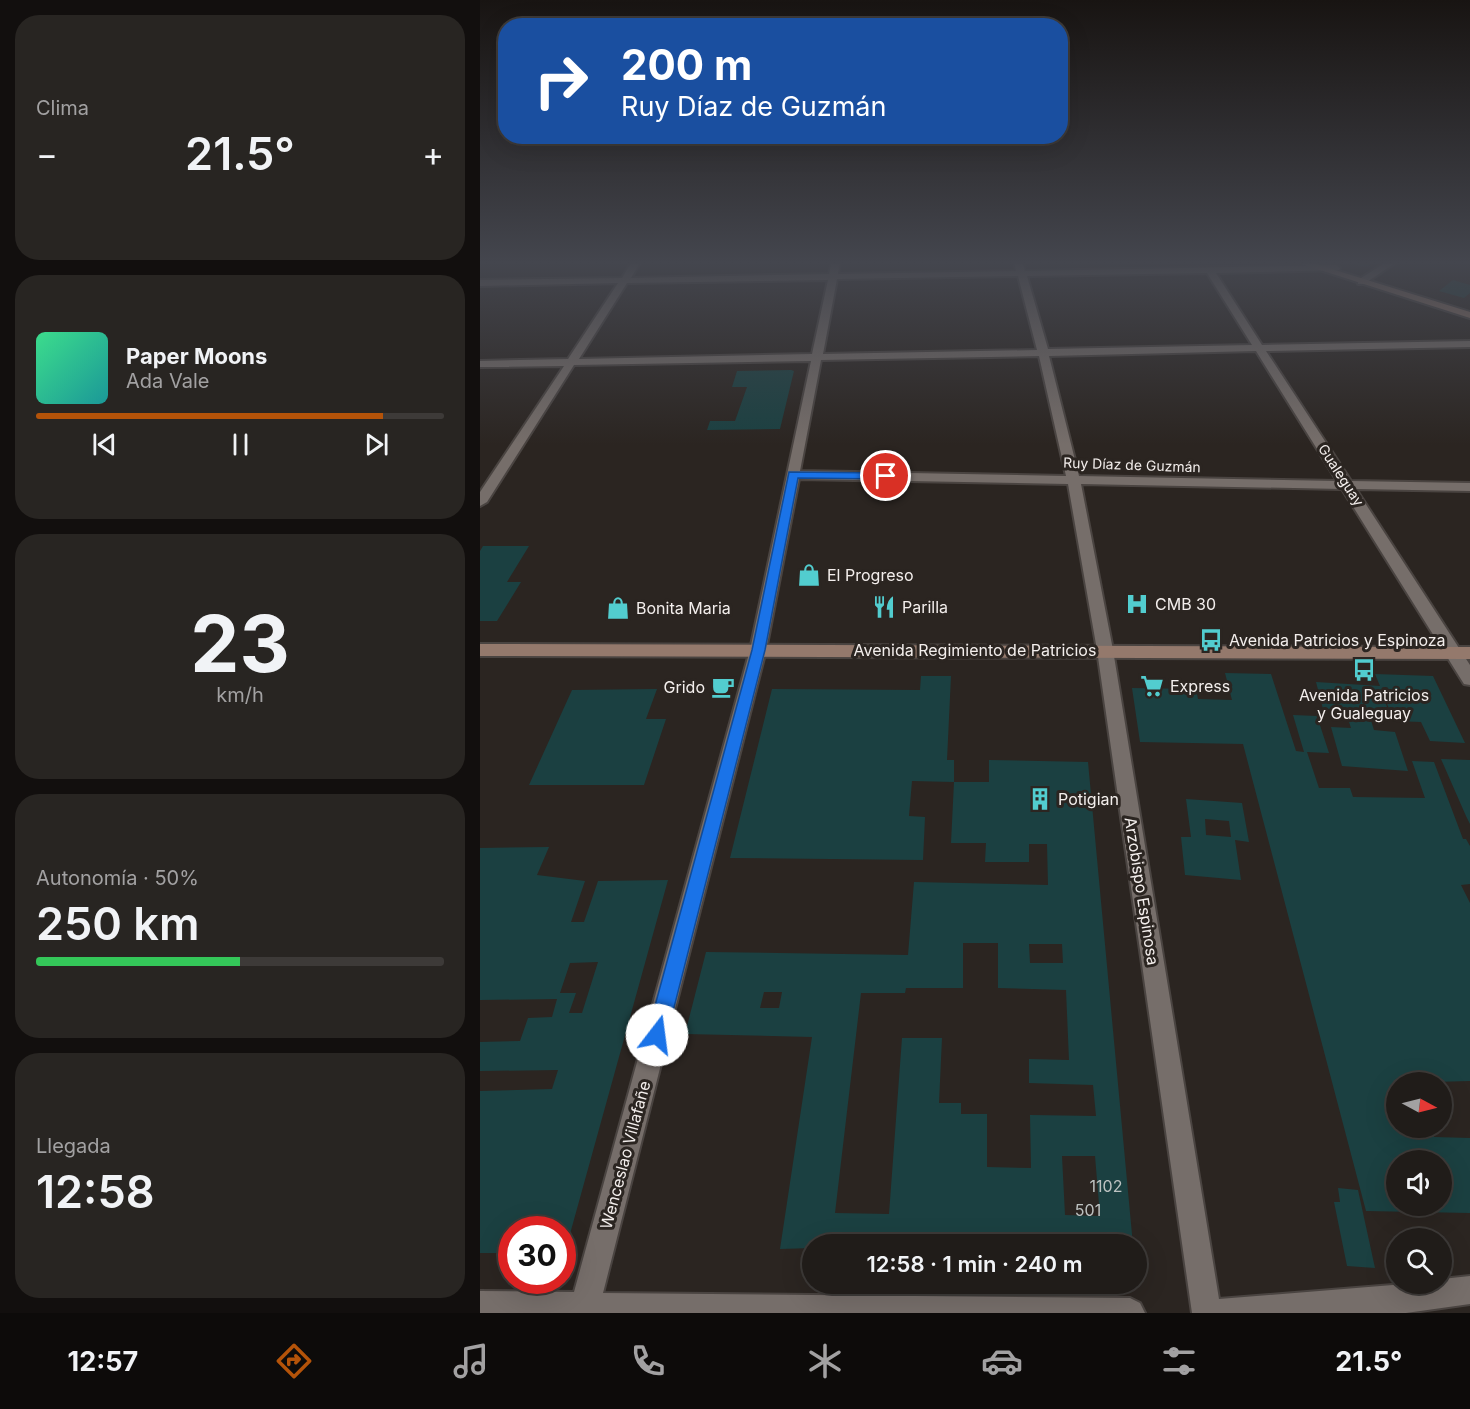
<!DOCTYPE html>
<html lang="es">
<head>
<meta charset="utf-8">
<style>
  body { margin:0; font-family:Inter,sans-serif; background:#282522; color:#f1f3f6; height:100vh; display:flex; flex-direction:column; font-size:22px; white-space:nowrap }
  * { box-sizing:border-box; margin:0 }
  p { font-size:20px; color:#a2a1a2 }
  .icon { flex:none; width:33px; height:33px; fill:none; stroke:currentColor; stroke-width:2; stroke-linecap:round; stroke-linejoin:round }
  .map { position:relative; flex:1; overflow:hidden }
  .side { display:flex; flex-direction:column; gap:15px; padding:15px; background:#120f0e; width:480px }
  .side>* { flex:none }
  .guide { position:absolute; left:18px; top:18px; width:570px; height:126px; border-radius:24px; box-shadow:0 6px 24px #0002,0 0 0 2px #3d3a38; background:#1a4fa0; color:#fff; overflow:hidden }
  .needle { width:39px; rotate:97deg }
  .tools { position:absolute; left:906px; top:1072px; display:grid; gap:12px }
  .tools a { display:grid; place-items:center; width:66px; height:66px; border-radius:50%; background:#201c19; box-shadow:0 6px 24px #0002,0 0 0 2px #3d3a38; font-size:30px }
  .speed { position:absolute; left:18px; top:1216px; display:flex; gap:12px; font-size:30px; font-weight:700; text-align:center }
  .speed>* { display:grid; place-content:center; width:78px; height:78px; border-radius:50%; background:#201c19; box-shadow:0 6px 24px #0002,0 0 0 2px #3d3a38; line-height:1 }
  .speed .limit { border:9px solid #d22; background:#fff; color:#111 }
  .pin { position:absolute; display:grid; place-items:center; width:51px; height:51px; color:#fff; margin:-26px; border:3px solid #fff; border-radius:50%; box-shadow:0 2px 6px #0007 }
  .me { position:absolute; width:66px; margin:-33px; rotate:15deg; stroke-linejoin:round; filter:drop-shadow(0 0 4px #0008) }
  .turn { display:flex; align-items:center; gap:21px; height:126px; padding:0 24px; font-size:27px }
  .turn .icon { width:78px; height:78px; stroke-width:2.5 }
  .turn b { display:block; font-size:42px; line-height:51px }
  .big { font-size:45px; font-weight:600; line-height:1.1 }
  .side .widget { flex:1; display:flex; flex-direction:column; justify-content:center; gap:9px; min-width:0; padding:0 21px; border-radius:24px; background:#282522 }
  .side .dial { align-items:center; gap:0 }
  .dial b { font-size:78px; line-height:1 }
  .song { display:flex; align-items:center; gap:18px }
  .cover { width:72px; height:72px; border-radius:9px; background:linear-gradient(135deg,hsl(150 70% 55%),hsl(180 70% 35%)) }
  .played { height:6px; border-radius:3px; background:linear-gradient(90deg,#b45309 85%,#3d3a38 85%) }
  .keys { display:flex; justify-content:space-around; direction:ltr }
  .heat { display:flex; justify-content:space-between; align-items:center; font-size:33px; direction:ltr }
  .charge { height:9px; border-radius:4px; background:linear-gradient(90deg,#34c759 50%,#3d3a38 0) }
  .trip { position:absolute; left:322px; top:1234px; width:345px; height:60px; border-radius:30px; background:#201c19; box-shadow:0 6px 24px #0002,0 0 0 2px #3d3a38; font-weight:600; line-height:60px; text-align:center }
  .tab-bar { display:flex; height:96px; justify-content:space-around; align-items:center; background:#0d0b0a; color:#a2a1a2 }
  .tab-bar .icon { width:42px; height:42px }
  .tab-bar .active { color:#b45309 }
  .tab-bar b { font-size:27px; color:#f1f3f6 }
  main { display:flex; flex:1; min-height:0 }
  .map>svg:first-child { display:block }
  .building { fill:#1b4041; fill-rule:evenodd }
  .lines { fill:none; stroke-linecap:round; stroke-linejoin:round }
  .minor-casing { stroke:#4a4441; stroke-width:4 }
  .secondary-casing { stroke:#4a4441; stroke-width:4 }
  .minor { fill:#766e6a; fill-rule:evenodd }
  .secondary { fill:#94796c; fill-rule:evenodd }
  .route { fill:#1a73e8; stroke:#114b97; stroke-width:1.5 }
  .labels { text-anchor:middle; stroke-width:6; stroke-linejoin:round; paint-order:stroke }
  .far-street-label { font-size:14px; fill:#f3eeec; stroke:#2b2521 }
  .poi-label { font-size:16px; fill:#f3eeec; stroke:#2b2521; text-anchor:start }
  .street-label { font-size:16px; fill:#f3eeec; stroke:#2b2521 }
  .near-number-label { font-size:16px; fill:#bdc2c1 }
</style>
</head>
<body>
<main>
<section class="side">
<div class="widget"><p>Clima</p>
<div class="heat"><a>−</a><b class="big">21.5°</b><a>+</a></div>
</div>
<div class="widget">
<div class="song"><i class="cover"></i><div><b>Paper Moons</b><p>Ada Vale</p></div></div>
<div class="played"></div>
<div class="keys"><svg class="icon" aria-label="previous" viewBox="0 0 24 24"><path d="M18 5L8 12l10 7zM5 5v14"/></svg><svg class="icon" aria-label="pause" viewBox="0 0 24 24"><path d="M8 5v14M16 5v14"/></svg><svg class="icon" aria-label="next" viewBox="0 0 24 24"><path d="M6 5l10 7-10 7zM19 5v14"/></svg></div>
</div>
<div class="widget dial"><b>23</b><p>km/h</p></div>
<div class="widget"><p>Autonomía · 50%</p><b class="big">250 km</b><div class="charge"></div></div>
<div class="widget"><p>Llegada</p><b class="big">12:58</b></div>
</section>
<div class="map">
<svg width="990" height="1313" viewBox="0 0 990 1313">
  <rect width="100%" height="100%" fill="#2b2521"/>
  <path class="building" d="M763 261H798L801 264H757Z
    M895 261 887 267 861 262V261Z
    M973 280 990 285V293L984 298 959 291Z
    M311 370 314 371 300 429 227 430 230 421H255L267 387H252L257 371Z
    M3 546H49L27 582H41L17 621H0V551Z
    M745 673 791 674 816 751 824 752 813 715 837 716 849 753 827 752 839 788H870L873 797 945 798 932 761 954 762 983 839H986L990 846V884L981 885 990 903V1081L916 1083V1128H951L954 1137 990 1138V1213L886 1211 763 744 660 742 652 688 716 689 718 699 752 700ZM916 1161H962V1206H916Z
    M895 674 953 676 985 743 950 741 941 722 914 721 901 689 909 713 888 711 894 730 915 732 928 771 862 766 851 727 871 728 865 710 843 709 836 682 900 686Z
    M441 676H471L467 760H474V782L432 781 429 816 445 817 443 860 250 858 292 689 440 690Z
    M177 689 166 719H186L164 785H49L92 690Z
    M961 759 990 760V824L986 816Z
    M509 760 608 762 653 1245H333V1248L300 1249 332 1037 205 1034 226 952 428 955 434 882 568 885 567 844H549V862H505L506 843H471L474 782H509ZM483 943H518V988L586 990 589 1060 549 1059V1083L613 1085 616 1116 550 1115 551 1168 507 1167V1114H481V1103H459L462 1038H422L409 1214 355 1213 381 993H425L426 988H483ZM549 944H582L583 963H550ZM284 992H302L299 1008H280ZM582 1156H615L620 1216 585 1215Z
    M706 799 762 803 769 842 755 840 761 880 705 875 701 837H711ZM725 819 749 821 751 837 726 835Z
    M69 847 57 875 105 881 91 922H104L118 881 188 880 85 1252H82V1230H32V1253H0V1091L72 1089 78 1070 0 1071V1042L40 1041 48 1018 72 1017 77 999 0 1000V848ZM118 962 102 1013H89L96 993H80L90 963Z
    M858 1188 878 1190 895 1268 867 1266 854 1202H860Z"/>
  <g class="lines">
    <g class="minor-casing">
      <path id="minor" d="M152 261H161L151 278 349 274 352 261H360L358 274 536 271 534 261H542L545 271 856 265 860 268 859 270 736 273 782 345 990 341V347L786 351 871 481 990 483V491L876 489 990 665V685L984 684 862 489 601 484 633 650 739 1299 925 1284H962V1279L990 1276V1304L926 1313H712L617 650 588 484 319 479 286 650 123 1293 650 1298 660 1303 665 1313H0V1291L94 1292 270 650 331 361 94 365 7 502 0 506V492L84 366 0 367V361L88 359 138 283 0 286V280L142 278ZM727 273 772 345 568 349 547 276ZM538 276 557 350 343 354 357 279ZM348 280 332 354 99 359 147 283ZM776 351 857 481 599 476 569 356ZM559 356 586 476 320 471 341 360Z
        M908 261H918L884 284H878V280Z"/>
    </g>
    <g class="secondary-casing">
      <path id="secondary" d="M812 261H826L990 312V318Z
        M0 644 990 647V659L0 656Z"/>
    </g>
    <use href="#minor" class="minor"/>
    <use href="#secondary" class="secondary"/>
  </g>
  <linearGradient id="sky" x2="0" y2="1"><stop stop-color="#181412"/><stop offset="0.59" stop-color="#44464e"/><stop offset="1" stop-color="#44464e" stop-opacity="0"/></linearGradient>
  <rect width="990" height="445" fill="url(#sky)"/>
  <path class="route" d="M309 472 406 473 412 476 406 479 318 478 285 650 187 1035 184 1042 177 1044 170 1042 167 1035 272 650Z"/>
  <defs>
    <g id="shop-bare" transform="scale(1.8)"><path d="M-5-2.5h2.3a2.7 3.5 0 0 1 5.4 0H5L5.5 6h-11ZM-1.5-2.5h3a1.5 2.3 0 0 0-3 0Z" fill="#52cdcf" stroke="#2b2521" stroke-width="2.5" paint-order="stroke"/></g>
    <g id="hospital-bare" transform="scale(1.8)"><path d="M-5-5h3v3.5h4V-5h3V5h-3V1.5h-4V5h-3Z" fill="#52cdcf" stroke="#2b2521" stroke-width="2.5" paint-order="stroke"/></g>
    <g id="restaurant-bare" transform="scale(1.8)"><path d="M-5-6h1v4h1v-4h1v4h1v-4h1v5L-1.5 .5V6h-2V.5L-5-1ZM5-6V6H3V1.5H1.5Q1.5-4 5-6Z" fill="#52cdcf" stroke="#2b2521" stroke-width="2.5" paint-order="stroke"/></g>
    <g id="bus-bare" transform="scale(1.8)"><path d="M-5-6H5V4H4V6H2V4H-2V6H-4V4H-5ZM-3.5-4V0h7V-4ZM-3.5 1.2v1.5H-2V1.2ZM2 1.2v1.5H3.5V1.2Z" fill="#52cdcf" stroke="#2b2521" stroke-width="2.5" paint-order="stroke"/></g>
    <g id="supermarket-bare" transform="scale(1.8)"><path d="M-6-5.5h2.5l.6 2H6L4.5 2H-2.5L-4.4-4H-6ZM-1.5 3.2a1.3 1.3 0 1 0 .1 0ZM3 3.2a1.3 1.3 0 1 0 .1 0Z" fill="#52cdcf" stroke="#2b2521" stroke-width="2.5" paint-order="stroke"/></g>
    <g id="cafe-bare" transform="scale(1.8)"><path d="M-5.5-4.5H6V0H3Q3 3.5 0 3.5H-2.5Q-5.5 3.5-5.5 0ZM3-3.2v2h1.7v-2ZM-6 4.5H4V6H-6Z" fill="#52cdcf" stroke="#2b2521" stroke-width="2.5" paint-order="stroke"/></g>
    <g id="building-bare" transform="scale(1.8)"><path d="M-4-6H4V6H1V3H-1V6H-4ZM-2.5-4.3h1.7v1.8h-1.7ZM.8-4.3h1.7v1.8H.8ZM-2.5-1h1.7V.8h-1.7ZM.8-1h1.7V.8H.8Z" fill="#52cdcf" stroke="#2b2521" stroke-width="2.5" paint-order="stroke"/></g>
  </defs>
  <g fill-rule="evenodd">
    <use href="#shop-bare" x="329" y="575"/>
    <use href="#hospital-bare" x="657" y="604"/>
    <use href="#restaurant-bare" x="404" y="607"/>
    <use href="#shop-bare" x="138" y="608"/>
    <use href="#bus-bare" x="731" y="640"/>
    <use href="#bus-bare" x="884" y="670"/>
    <use href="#supermarket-bare" x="672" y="686"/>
    <use href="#cafe-bare" x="243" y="687"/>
    <use href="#building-bare" x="560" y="799"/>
  </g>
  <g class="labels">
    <g class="far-street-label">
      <text transform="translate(652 465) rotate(2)" y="5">Ruy Díaz de Guzmán</text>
      <text transform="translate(861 475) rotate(57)" y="5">Gualeguay</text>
    </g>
    <g class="poi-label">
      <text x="347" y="581">El Progreso</text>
      <text x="675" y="610">CMB 30</text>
      <text x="422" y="613">Parilla</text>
      <text x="156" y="614">Bonita Maria</text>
      <text x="749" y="646">Avenida Patricios y Espinoza</text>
      <text x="690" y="692">Express</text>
      <text x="225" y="693" text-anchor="end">Grido</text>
      <text x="884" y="701" text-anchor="middle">Avenida Patricios<tspan x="884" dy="18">y Gualeguay</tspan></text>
      <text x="578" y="805">Potigian</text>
    </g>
    <g class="street-label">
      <text x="495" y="656">Avenida Regimiento de Patricios</text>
      <text transform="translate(662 891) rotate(81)" y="6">Arzobispo Espinosa</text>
      <text transform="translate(145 1155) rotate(-75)" y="6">Wenceslao Villafañe</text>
    </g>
    <g class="near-number-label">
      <text x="626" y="1192">1102</text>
      <text x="608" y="1216">501</text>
    </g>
  </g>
</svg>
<div class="tools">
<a><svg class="needle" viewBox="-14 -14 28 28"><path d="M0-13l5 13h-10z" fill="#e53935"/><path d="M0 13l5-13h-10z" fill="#a2a1a2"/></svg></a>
<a><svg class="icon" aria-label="sound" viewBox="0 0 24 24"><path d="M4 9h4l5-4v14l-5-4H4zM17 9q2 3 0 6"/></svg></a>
<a><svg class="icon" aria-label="search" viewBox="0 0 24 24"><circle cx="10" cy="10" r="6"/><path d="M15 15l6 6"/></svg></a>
</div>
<div class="speed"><div class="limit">30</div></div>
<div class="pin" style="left:406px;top:476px;background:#d93025"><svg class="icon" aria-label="arrive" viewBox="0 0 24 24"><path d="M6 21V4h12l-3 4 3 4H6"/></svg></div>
<svg class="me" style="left:177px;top:1035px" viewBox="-20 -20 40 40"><circle r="19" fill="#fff"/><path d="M0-13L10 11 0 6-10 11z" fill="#1a73e8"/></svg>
<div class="trip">12:58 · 1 min · 240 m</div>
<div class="guide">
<div class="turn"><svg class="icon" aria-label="right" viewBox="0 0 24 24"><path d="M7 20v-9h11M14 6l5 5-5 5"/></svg><div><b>200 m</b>Ruy Díaz de Guzmán</div></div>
</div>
</div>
</main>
<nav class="tab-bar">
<b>12:57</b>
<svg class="icon active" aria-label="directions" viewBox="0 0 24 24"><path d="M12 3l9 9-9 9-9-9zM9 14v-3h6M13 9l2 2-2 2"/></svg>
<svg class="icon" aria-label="music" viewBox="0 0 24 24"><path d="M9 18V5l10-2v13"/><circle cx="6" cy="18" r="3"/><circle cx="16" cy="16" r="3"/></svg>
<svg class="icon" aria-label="phone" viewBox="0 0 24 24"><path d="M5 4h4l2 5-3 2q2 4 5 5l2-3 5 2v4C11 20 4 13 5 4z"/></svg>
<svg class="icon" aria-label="climate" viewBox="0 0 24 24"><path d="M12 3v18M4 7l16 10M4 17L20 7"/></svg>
<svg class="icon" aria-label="car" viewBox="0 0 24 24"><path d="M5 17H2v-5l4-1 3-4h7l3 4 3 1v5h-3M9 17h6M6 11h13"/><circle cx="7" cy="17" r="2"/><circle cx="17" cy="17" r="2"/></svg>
<svg class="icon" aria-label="filters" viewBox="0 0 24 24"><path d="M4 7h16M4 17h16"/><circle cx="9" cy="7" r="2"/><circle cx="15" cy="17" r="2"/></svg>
<b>21.5°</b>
</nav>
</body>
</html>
